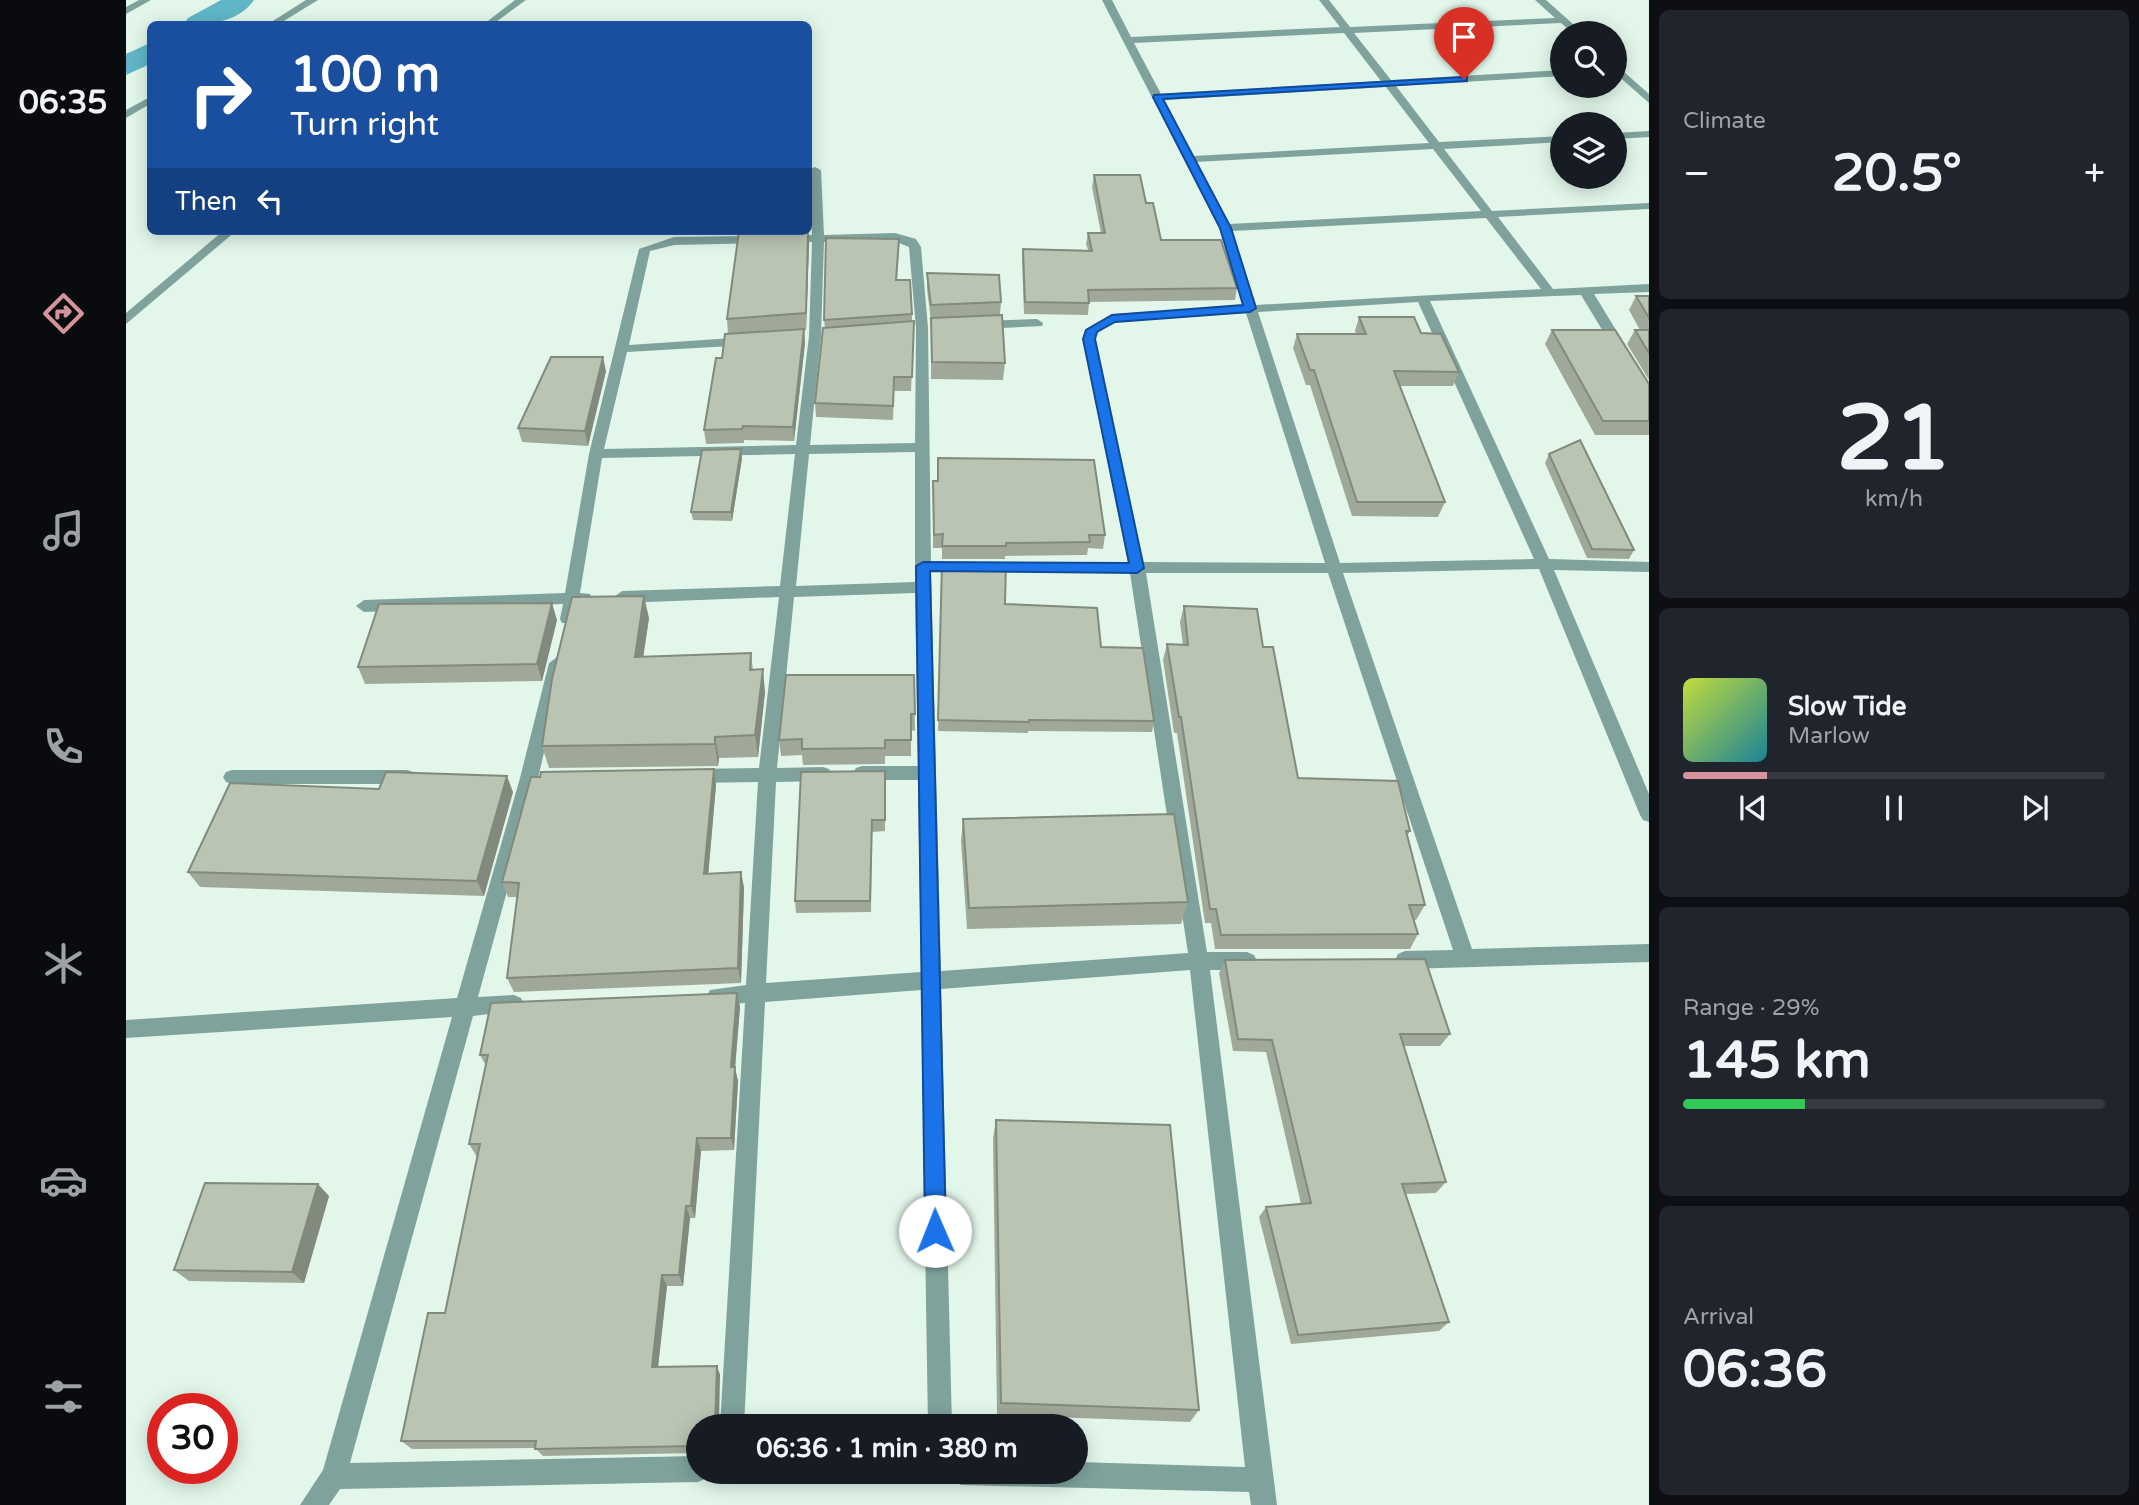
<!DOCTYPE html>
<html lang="en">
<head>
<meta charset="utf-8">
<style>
  body { margin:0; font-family:"Varela Round",sans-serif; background:#20242c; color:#f1f3f6; height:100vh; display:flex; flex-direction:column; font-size:26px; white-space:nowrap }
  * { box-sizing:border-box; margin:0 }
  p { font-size:23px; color:#9ea1a6 }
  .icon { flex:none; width:38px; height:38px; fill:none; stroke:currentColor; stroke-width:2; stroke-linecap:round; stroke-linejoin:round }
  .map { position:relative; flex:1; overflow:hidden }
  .drawer { display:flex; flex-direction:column; gap:10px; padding:10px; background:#0d0f14; width:490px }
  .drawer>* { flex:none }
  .top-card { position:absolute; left:21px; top:21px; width:665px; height:214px; border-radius:10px; box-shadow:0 4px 18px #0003; background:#1a4fa0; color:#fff; overflow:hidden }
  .buttons { position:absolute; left:1424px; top:21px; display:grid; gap:14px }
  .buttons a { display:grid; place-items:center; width:77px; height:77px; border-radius:50%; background:#171b24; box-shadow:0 4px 18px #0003; font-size:35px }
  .speed { position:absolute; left:21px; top:1393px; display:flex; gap:14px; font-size:35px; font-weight:700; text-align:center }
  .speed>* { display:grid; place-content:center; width:91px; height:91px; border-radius:50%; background:#171b24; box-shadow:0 4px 18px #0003; line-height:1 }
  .speed .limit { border:10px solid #d22; background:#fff; color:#111 }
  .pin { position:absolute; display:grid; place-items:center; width:60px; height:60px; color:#fff; margin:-72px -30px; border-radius:50% 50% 50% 0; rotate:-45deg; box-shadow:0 0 7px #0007 }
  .pin .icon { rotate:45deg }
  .me { position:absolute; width:77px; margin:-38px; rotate:359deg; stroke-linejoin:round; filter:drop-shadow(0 0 5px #0008) }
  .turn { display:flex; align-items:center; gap:24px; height:147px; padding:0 28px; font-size:32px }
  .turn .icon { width:91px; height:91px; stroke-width:2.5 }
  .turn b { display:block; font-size:49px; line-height:60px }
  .then { display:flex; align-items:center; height:66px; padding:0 28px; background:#0003; gap:14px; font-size:26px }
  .big { font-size:52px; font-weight:800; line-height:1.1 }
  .drawer .widget { flex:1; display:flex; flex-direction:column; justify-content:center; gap:10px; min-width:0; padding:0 24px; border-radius:10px; background:#20242c }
  .drawer .dial { align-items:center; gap:0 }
  .dial b { font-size:91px; line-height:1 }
  .song { display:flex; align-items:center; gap:21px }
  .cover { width:84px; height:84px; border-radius:10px; background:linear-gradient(135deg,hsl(70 70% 55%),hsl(190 70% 35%)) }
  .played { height:7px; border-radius:4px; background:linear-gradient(90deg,#d5949c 20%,#363941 20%) }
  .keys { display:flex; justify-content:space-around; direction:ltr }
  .heat { display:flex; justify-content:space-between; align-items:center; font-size:38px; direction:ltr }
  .charge { height:10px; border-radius:5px; background:linear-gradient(90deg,#34c759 29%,#363941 0) }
  .trip { position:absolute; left:560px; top:1414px; width:402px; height:70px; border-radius:35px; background:#171b24; box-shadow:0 4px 18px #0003; font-weight:800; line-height:70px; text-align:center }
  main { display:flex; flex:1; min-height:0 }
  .tabs { display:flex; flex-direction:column; width:126px; justify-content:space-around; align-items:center; background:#090b0e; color:#9ea1a6 }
  .tabs .icon { width:49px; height:49px }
  .tabs .current { color:#d5949c }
  .tabs b { font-size:32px; color:#f1f3f6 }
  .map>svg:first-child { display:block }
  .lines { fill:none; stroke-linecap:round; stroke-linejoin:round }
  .canal { fill:#60b6c8; fill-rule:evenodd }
  .minor { fill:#7fa29d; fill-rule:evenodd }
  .wall { fill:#a0a999 }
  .shaded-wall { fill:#82897d }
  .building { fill:#bac4b2; stroke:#82897d; stroke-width:2 }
  .route { fill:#1a73e8; stroke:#114b97; stroke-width:2 }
</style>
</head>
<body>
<main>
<nav class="tabs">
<b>06:35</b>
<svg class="icon current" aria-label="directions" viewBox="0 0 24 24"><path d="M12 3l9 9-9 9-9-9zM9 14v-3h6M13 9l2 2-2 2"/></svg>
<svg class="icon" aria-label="music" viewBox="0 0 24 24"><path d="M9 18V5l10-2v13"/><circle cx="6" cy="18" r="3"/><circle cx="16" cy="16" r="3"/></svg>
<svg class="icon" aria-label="phone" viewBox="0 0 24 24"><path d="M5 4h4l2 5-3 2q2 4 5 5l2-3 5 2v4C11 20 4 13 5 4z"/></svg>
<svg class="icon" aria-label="climate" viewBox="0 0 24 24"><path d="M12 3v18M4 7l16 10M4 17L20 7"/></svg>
<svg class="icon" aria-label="car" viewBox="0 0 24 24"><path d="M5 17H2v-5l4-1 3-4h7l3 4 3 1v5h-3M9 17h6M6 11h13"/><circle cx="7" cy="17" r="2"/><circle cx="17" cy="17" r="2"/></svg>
<svg class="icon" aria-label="filters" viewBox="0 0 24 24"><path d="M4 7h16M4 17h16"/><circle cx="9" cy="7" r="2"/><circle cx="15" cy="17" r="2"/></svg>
</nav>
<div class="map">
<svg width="1523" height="1505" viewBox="0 0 1523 1505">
  <rect width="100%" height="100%" fill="#e2f7ea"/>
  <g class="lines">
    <path class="canal" d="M95 0H128C113 22 82 26 58 24L62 18Z
      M24 43V64L0 75V54Z"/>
    <path class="minor" d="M13 0H25L0 14V7Z
      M180 0H192L153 24H142Z
      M389 0H400L367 24H358Z
      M976 0H986L1005 37 1214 27 1193 0H1203L1224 27 1429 18 1409 0H1420L1457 33H1447L1435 23 1228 33 1265 80 1437 70V76L1270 86 1313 142 1437 136V142L1318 149 1366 211 1523 203V209L1372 217 1427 289 1523 284V292L1468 294 1501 348 1499 351H1489L1455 295 1304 301 1423 559 1523 562V572L1428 570 1523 794V822L1517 820 1514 815 1413 569 1217 573 1346 949 1523 944V962L1279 969 1272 966 1269 960 1272 954 1279 951 1327 950 1202 573H1020L1081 952H1121L1128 955 1131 961 1128 967 1121 970H1084L1151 1505H1125L1123 1492 835 1485 826 1481 822 1472H950V1462L1119 1467 1064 970 815 989 826 1426H802L795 990 639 1002 618 1426H594L619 1003 591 1005 584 1002 581 996 584 990 620 985 632 782 568 783 562 781 559 776 562 771 568 769 633 768 653 597 496 603 488 597 496 591 654 586 669 454 476 458 454 593 464 594 466 598 464 602 453 604 448 623H436L434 619 437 604 238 612 230 606 238 600 439 593 463 454 513 249 548 237 686 235 683 170 689 167 695 170 698 235 769 233 790 239 795 247 802 328 805 562H1002L957 339 960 330 986 314 1118 306 1093 228ZM1218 33 1255 81 1035 94 1008 43ZM1260 87 1303 143 1067 156 1038 100ZM1307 149 1355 211 1103 224 1070 162ZM1360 218 1415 289 1130 305 1106 231ZM768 241 783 247 790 328 789 443 684 445 695 336 698 242ZM686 242 683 336 670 445 478 449 501 352 622 345 628 341 622 337 503 345 524 251 548 245ZM1292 302 1408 559 1214 563 1132 312ZM1120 313 1199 563 1017 562 969 339 972 332 989 322ZM789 452V582L670 586 683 454ZM805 572 1004 573 1062 953 815 971ZM789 593 792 766H736L730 768 727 773 730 778 736 780H792L795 972 640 983 650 782 697 781 703 779 706 774 703 769 697 767 651 768 668 597Z
      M1489 64 1523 94V103L1489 73Z
      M24 97V104L0 118V110Z
      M1523 131V137L1489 139V133Z
      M97 231H110L0 324V313Z
      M911 319 917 323 916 326 852 329 846 325 852 321Z
      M431 657 439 663 412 778 352 997 388 995 395 998 398 1004 395 1010 347 1016 224 1463 572 1456V1472H584L581 1478 572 1482 214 1489 203 1505H174L197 1470 326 1017 0 1038V1020L331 998 394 778 423 663Z
      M106 770H281L287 772 290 777 287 782 281 784H106L100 782 97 777 100 772Z"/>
  </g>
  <path class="wall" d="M968 175 1020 203 1035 240 1111 288 1109 300 963 302 962 315 898 314 896 260 897 249 962 250 960 244 962 233H975L966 187Z
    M683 245 680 330H678L679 343 668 441 618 440V443L580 444 578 430 602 334 601 319Z
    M773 247 771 280 786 314V321H788L785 391H768L767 420 690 417 689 403 699 328 698 320Z
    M801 273 875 302 874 315 879 363 877 380 805 379V321L801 289Z
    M1510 296H1523V380L1501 344 1509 330H1514L1503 310Z
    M1233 317 1295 333 1333 372 1327 386H1273L1319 502 1312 517 1226 516 1184 385H1180L1167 348 1171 334H1230L1229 331Z
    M1426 330 1523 384V435H1469L1419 344Z
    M480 371 462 446 396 442 392 428Z
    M615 449 616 458 606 521 567 520 565 512Z
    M1423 454 1508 550 1503 559 1461 558 1419 463Z
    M812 458 979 535 977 549 962 548 961 555 879 556V559H816V548H807V481H812Z
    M816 563 879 604 975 647 1028 721 1026 732 902 731V733L812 731Z
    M1058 606 1137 647 1172 778 1284 831 1281 836 1299 905 1290 920H1288L1292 934 1284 949H1089L1085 923H1079L1051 733H1048L1037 660 1041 644 1057 645 1054 622Z
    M523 618 517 657 625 653 627 670 639 692 632 757 593 758 592 766 423 768 416 746Z
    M431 620 416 681 239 684 232 667Z
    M788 675 789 731 785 730V756H759V764L677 765 676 755 655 756 653 740Z
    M588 769 590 785 582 874 615 872 618 888 615 983 388 992 381 978 391 897H382L376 882 414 777Z
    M759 771V831L746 832 745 912 670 913 669 901Z
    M387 792 358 896 74 887 62 872Z
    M837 819 1062 902 1055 924 841 929 835 841Z
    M1099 960 1324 1034 1314 1046H1278L1320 1182 1310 1193 1280 1194 1323 1322 1313 1331 1165 1344 1133 1217 1140 1207 1175 1204 1140 1052 1107 1051 1093 973Z
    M611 993 614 1007 609 1068 612 1081 608 1150 575 1151 569 1218H564L557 1286H541L532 1367 591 1366 594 1375 572 1426V1455L571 1453 417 1456 409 1448 286 1449 275 1441 319 1313 351 1157 343 1144 360 1066 354 1055Z
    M870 1120 1073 1410 1064 1422 871 1415 867 1138Z
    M203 1196 178 1283 63 1281 48 1270Z"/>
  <path class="shaded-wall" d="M682 231 683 245 680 330V313Z
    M678 329 679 343 668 441 667 427Z
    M477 357 480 371 462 446 459 431Z
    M615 449 616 458 606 521 605 512Z
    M518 596 523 618 514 679 509 657Z
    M426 603 431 620 416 681 411 664Z
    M637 669 639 692 632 757 629 735Z
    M589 737 593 758 592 766 589 744Z
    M588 769 590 785 581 889 578 874Z
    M381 776 387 792 358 896 351 881Z
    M615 872 618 888 615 983 612 968Z
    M611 993 614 1007 609 1068 612 1081 608 1150 605 1138V1067Z
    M571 1138 575 1151 569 1218 565 1206Z
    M192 1184 203 1196 178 1283 166 1272Z
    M560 1206 564 1218 557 1286 553 1275Z
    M536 1275 541 1286 531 1376 526 1367Z
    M591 1366 594 1375 593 1426H589Z"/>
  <path class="building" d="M968 175H1014L1020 203H1027L1035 240H1095L1111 288 962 290 963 303 899 302 897 249 966 251 962 233H979Z
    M613 231H682L680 313 601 319Z
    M700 238 773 239 770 280H784L786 314 698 320Z
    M801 273 873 275 875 302 805 305Z
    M1510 296H1523V318Z
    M876 315 879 363 806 362 805 318Z
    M1233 317H1288L1295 333 1315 334 1333 372 1268 371 1319 502H1231L1188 370H1184L1171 334H1240Z
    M788 321 786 377H768L767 406 689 403 697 328Z
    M678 329 667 427 617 426 616 429 578 430 590 358H596L599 334Z
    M1426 330H1489L1523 384V421H1477Z
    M1509 330H1523V353Z
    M425 357H477L459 431 392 428Z
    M1454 440 1508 550 1466 549 1423 454Z
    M615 449 605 512H565L576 450Z
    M812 458 968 460 979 535H963L964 542 880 543V546H816L817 534 808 535 807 481H812Z
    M816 563H880L879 604 971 608 975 647 1017 648 1028 721 903 720V722L812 720Z
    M518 596 509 657 625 653 624 670 637 669 629 735 589 737V744L416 746 426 679 446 597Z
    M426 603 411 664 232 667 253 604Z
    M1058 606 1131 609 1137 647H1147L1172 778 1272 781 1284 831H1280L1299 905H1283L1292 934 1095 935 1090 909H1084L1055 717H1053L1041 644 1062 645Z
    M660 675H788L789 714H785V740H759V748L676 749V739L653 740Z
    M588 769 578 874 615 872 612 968 381 978 393 883 376 882 405 777H414L415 772Z
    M759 771V820H746L744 901H669L675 772Z
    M260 772 381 776 351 881 62 872 104 783 253 789Z
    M1048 814 1062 902 843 908 837 819Z
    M1299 959 1324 1034H1274L1320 1182 1276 1184 1323 1322 1172 1335 1140 1207 1185 1203 1146 1040 1112 1039 1099 960Z
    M611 993 605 1067H609L605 1138H571L565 1206H560L553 1275H536L526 1367 591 1366 589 1426H572V1452H570L568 1446 409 1449 410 1441H275L302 1313H319L354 1144H343L362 1055H354L365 1003Z
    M870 1120 1044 1125 1073 1410 875 1403Z
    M79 1183 192 1184 166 1272 48 1270Z"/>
  <path class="route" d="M1338 77H1341V81L1037 99 1105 228 1130 308 1124 312 989 322 971 332 969 339 1018 568 1011 573 804 571 820 1231 817 1238 809 1241 802 1238 799 1231 790 566 797 562 1003 563 957 339 960 330 986 315 1117 305 1094 228 1027 97 1028 95Z"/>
</svg>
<div class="buttons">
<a><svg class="icon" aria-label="search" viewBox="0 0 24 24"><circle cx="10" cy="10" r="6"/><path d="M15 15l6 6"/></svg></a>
<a><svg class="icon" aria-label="layers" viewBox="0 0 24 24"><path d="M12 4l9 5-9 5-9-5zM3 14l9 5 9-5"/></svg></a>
</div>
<div class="speed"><div class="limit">30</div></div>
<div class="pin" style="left:1338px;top:79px;background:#d93025"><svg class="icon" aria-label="arrive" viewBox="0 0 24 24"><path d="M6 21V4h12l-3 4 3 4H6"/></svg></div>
<svg class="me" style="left:809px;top:1231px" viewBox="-20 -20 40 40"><circle r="19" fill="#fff"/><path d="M0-13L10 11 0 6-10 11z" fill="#1a73e8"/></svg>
<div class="trip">06:36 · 1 min · 380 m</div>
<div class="top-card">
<div class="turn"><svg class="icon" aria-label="right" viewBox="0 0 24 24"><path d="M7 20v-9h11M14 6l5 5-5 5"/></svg><div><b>100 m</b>Turn right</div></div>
<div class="then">Then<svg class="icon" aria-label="left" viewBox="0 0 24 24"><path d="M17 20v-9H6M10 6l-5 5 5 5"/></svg></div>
</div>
</div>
<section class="drawer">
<div class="widget"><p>Climate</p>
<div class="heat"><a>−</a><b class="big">20.5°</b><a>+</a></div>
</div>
<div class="widget dial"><b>21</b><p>km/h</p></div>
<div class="widget">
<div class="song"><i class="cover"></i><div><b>Slow Tide</b><p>Marlow</p></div></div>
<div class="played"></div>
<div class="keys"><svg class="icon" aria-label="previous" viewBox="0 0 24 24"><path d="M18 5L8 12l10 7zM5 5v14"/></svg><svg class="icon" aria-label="pause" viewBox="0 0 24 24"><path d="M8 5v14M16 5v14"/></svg><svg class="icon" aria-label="next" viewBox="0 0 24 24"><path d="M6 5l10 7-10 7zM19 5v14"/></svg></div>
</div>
<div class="widget"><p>Range · 29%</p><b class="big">145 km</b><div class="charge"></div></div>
<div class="widget"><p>Arrival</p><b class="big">06:36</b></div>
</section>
</main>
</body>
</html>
